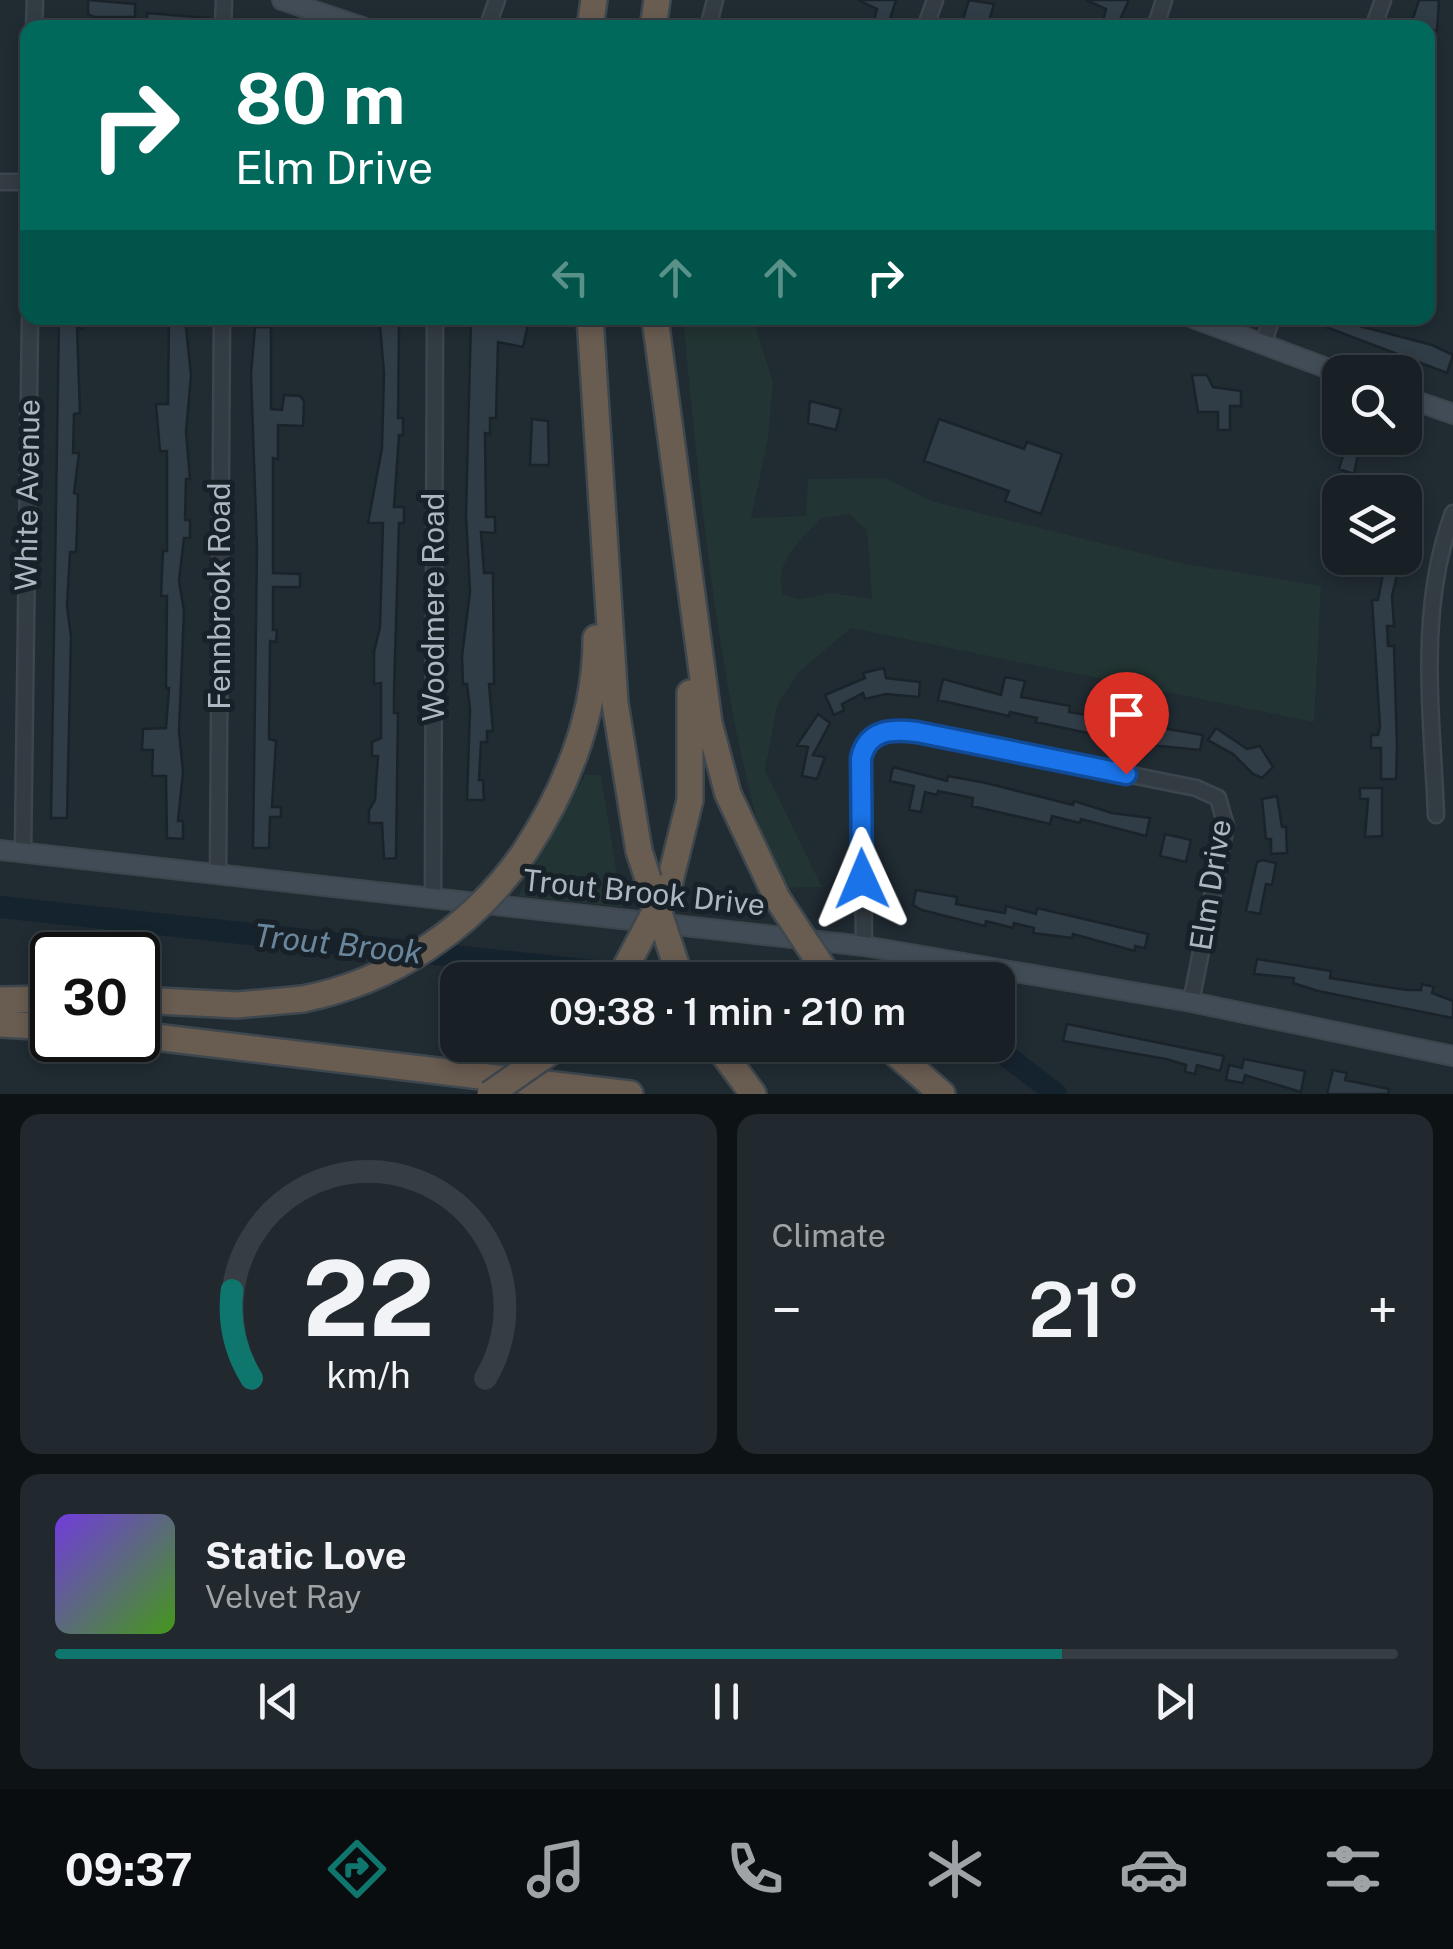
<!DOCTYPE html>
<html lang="en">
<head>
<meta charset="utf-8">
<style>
  body { margin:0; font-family:"Public Sans",sans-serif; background:#21282e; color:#f1f3f6; height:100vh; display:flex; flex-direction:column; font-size:38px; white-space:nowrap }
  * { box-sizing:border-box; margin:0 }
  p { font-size:32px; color:#9fa3a7 }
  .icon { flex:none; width:55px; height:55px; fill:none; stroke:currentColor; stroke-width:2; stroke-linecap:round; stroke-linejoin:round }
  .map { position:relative; height:1094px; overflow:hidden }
  .sheet { display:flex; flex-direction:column; gap:20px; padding:20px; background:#0d1215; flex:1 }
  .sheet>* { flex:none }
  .top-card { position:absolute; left:20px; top:20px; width:1415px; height:305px; border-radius:20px; box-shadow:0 5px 15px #0003,0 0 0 2px #363e43; background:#00695c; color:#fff; overflow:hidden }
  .fabs { position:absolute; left:1322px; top:355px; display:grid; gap:20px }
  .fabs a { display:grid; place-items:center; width:100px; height:100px; border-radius:20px; background:#182026; box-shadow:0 5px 15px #0003,0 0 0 2px #363e43; font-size:50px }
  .speed { position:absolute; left:30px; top:932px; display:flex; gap:20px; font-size:50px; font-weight:700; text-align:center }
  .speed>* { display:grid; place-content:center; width:130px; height:130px; border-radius:50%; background:#182026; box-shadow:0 5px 15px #0003,0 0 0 2px #363e43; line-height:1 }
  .speed .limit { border:5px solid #111; border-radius:15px; background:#fff; color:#111 }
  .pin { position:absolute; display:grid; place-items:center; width:85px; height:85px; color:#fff; margin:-102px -42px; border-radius:50% 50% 50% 0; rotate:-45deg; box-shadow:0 0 10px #0007 }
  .pin .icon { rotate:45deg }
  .me { position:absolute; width:110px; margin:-55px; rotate:359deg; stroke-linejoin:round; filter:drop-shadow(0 0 8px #0008) }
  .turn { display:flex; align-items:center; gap:35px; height:210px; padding:0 50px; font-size:45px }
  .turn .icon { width:130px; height:130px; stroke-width:2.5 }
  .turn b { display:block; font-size:70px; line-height:85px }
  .lanes { display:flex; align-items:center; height:95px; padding:0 50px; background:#0003; justify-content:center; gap:50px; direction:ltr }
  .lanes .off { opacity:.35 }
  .big { font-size:75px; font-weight:600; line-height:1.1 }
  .sheet .tile { flex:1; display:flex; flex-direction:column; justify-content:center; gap:15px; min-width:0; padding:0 35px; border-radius:20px; background:#21282e }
  .sheet .dial { align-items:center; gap:0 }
  .dial svg { height:260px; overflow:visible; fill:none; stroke:#363e43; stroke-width:7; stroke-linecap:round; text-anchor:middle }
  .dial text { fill:#f1f3f6; stroke:none }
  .song { display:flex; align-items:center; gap:30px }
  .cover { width:120px; height:120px; border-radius:15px; background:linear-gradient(135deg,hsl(260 70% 55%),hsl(100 70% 35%)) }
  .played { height:10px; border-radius:5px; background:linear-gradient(90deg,#0f766e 75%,#363e43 75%) }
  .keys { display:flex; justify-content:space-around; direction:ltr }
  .heat { display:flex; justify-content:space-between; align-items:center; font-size:55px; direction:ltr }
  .sheet .tiles { flex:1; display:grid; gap:20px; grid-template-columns:1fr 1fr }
  .tile:last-child { grid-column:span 2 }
  .trip { position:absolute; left:440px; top:962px; width:575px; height:100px; border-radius:20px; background:#182026; box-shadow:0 5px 15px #0003,0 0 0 2px #363e43; font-weight:600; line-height:100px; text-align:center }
  .menu { display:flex; height:160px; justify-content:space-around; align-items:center; background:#0a0d0f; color:#9fa3a7 }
  .menu .icon { width:70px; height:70px }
  .menu .current { color:#0f766e }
  .menu b { font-size:45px; color:#f1f3f6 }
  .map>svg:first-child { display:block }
  .green { fill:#223433; fill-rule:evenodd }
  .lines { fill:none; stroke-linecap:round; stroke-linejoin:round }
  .river { stroke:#15232e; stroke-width:22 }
  .building { fill:#303c46; stroke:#1b232a; stroke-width:2.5 }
  .minor-casing { stroke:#3d454d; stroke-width:19 }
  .secondary-casing { stroke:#3d454d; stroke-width:22 }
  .motorway-casing { stroke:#3e474e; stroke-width:30 }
  .minor { stroke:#333c43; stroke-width:14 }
  .secondary { stroke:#424c56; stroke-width:18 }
  .motorway { stroke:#695c51; stroke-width:25 }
  .motorway-bridge-casing { stroke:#3e474e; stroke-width:30; stroke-linecap:butt }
  .motorway-bridge { stroke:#695c51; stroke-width:25 }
  .route-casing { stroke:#114b97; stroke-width:25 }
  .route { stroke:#1a73e8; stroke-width:18 }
  .labels { text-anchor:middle; stroke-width:10; stroke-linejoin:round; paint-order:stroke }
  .street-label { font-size:30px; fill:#adb7c1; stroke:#192128 }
  .water-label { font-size:32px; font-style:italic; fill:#69869d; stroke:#192128 }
</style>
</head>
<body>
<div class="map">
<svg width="1453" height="1094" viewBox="0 0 1453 1094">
  <rect width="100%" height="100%" fill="#202b32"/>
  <path class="green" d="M683 318H753L773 383 768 439 751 518 806 516 808 479 885 478 931 501 1185 564 1321 586 1314 722 851 628 799 672 777 706 765 770 822 887 783 888C772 857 757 826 750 794 713 639 698 476 683 318ZM849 514 867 530 872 599 831 593 800 599 783 595C773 561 800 542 821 518Z
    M585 775H601L622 907 518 896Z"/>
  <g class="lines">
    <path class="river" d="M0 907 676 980
      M992 1045 1056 1094"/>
  </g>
  <path class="building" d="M88 0 135 4V17H94L88 14Z
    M858 0H896L887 28H872L877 9Z
    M969 0 994 4 987 28 961 26Z
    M1086 0H1129L1116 28H1101L1106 9Z
    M1419 0H1439L1437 31 1411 24Z
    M147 13 209 18V28H147Z
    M59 318H84L83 329 77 328 80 413 74 414 73 453H79L74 493 78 494 77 529 76 552H70L67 606 71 637 67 818H51Z
    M169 318H185L191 375 186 432 190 479H186L185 520H190V538H184L179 581 184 611 179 731 183 772 178 821H183V839L167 838 166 776H152L153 750H142L143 729 166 728 169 688H166L167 596H161L163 551H167V451H160L156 404H168Z
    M471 318H526L527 329 523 347 498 342 496 418H490V434L485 433 486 517H495V533L481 532 484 573H493L494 684H489L493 731H487V742H481L479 780H483L484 800H467L470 709 467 684H463L462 656 470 592 466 515Z
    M1329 318 1432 345 1453 355 1447 373 1326 327Z
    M380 325 399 326 398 418H403V435H399L394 507H404V523H399L394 692V713H398L396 858 384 859 382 823H369V810L375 800 378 756H372V742L381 738V683L374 684V652L380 627 383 523H368L382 448 384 373Z
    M255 327H271V409L282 410 284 395 300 396 304 401 303 426 278 425V459L273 458V573L300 574V587H273V630H277L276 642 270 641 269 739 276 741 272 807H281V817H270L269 848H253L257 548 251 374Z
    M1192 375H1207L1213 387 1241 391V406H1230V430H1218V412H1198Z
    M810 401 841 409 836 430 808 423Z
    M532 419 548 421 549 465H530Z
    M939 419 1024 449 1027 442 1062 454 1041 514 1005 501 1009 491 924 461Z
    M1326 438H1361L1354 474 1339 469 1346 446Z
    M1386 558H1401L1392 596 1394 626H1387L1388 646H1394L1397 747 1396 779H1381V748H1371V735H1378L1380 727 1372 600H1378Z
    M884 668 886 678 920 682 919 697 886 694 865 699 863 693 842 704 844 710 834 715 825 695 865 678 863 673Z
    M1005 677 1025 681 1021 697 1070 706 1069 712 1203 735 1200 750 1139 744 1036 722 1037 718 1010 712 1009 716 938 700 943 679 1001 695Z
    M818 714 830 723 813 755 825 757 817 779 802 776 808 747 797 745Z
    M1216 728 1247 749 1260 746 1273 767 1262 778 1253 774 1233 754 1208 740Z
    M893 767 947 781 948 776 986 783 1073 805 1074 801 1112 813 1150 818 1146 836 1081 819 1080 823 1052 816 1050 824 972 806 973 798 938 791 937 795 925 792 921 812 909 810 914 786 890 781Z
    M1360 788H1382V836L1365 837 1368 799H1360Z
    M1277 796 1282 827H1286L1287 853 1271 854V839H1266L1262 799Z
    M1165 834 1191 840 1186 862 1160 856Z
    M1262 860 1276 863 1272 885 1266 884 1260 914 1246 911 1257 862Z
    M916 890 957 897 956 904 976 908 1005 913 1006 906 1036 914 1037 908 1148 934 1145 948 1135 946V951L1073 934 1072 938 1033 933 1034 928 1014 923 1013 928 986 921 985 926 922 910 913 905Z
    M1257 959 1331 971 1330 978 1380 986 1407 990H1421L1422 984 1434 987 1432 993 1453 1001V1018L1318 991 1293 983 1294 978 1254 974Z
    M1067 1024 1224 1056 1220 1071 1197 1065 1195 1074 1185 1072 1186 1065 1166 1059 1063 1041Z
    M1244 1059 1305 1071 1301 1092 1245 1075 1243 1083 1226 1080 1229 1065 1242 1068Z
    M1333 1070 1347 1073 1345 1080 1389 1089 1388 1094H1327Z"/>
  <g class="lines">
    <g class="minor-casing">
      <path id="minor" d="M34 28 35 0
        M223 28 224 0
        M487 28 497 0
        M708 28 715 0
        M925 28 935 0
        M1155 28 1164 0
        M1373 28 1383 0
        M0 182H28
        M1263 344 1272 318
        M1436 815C1432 714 1417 610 1453 513
        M23 852 30 318
        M218 875 222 318
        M433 897 435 318
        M864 946 862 753 880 732H917L1196 788 1218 798 1226 826 1191 1002"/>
    </g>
    <g class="secondary-casing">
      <path id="secondary" d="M282 0 365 28
        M1193 318 1340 373
        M1405 397 1453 414
        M0 850 864 946 1191 1002 1453 1056"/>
    </g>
    <g class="motorway-casing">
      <path id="motorway" d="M590 28 594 0
        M653 28 657 0
        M590 318 615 703 639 851
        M655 318 709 723 728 794 777 898
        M524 853C567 788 596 716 596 638
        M669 885 690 800V693
        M0 1000 52 999
        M138 1000 237 1005 303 999
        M0 1024 52 1027
        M138 1035 630 1094
        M717 1045 753 1094
        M886 1045 942 1094"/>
    </g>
    <use href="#minor" class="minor"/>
    <use href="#secondary" class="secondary"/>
    <use href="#motorway" class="motorway"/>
    <g class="motorway-bridge-casing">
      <path id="motorway-bridge" d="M639 851 681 980
        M777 898 831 980
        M619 980 669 885
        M303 999C393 981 472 928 524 853
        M490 1094 560 1045"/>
    </g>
    <use href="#motorway-bridge" class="motorway-bridge"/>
  </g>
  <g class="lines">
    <g class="route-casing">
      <path id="route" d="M862 879 861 758C868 729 892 729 917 732L1126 774"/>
    </g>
    <use href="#route" class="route"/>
  </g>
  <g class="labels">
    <g class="street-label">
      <text transform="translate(28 495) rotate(-89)" y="10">White Avenue</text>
      <text transform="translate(220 596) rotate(-90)" y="10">Fennbrook Road</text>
      <text transform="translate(434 607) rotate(-90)" y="10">Woodmere Road</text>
      <text transform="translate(1211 885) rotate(-81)" y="10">Elm Drive</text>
      <text transform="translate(644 893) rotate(6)" y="10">Trout Brook Drive</text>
    </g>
    <g class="water-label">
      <text transform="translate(338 944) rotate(6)" y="11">Trout Brook</text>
    </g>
  </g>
</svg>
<div class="fabs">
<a><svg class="icon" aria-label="search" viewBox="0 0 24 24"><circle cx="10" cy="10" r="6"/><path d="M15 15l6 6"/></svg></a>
<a><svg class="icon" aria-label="layers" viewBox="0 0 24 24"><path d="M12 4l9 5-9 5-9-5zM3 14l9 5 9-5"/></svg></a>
</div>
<div class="speed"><div class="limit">30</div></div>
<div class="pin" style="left:1126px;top:774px;background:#d93025"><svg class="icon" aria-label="arrive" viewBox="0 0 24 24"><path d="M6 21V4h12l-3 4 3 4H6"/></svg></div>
<svg class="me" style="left:862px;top:879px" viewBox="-20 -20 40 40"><path d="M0-17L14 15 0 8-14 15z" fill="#1a73e8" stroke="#fff" stroke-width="4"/></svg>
<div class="trip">09:38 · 1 min · 210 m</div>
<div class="top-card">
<div class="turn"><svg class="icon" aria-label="right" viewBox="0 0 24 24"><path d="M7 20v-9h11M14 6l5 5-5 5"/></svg><div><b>80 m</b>Elm Drive</div></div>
<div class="lanes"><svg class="icon off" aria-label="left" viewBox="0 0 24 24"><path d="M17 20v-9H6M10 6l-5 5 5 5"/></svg><svg class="icon off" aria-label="ahead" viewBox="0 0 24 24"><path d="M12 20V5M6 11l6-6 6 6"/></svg><svg class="icon off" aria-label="ahead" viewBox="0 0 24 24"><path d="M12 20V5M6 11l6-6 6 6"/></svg><svg class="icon" aria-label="right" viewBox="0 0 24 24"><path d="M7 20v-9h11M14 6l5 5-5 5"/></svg></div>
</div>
</div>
<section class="sheet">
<div class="tiles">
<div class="tile dial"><svg viewBox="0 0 100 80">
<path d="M14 69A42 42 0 1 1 86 69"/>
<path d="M14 69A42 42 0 0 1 8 42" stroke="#0f766e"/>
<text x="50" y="56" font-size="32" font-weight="700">22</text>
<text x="50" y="72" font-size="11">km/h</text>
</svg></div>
<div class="tile"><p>Climate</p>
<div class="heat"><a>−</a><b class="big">21°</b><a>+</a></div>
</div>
<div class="tile">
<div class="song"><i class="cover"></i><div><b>Static Love</b><p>Velvet Ray</p></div></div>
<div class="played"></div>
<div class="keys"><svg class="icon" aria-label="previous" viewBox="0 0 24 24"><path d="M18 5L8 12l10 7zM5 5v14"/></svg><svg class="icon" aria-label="pause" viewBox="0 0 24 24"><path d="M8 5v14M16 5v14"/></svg><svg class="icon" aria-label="next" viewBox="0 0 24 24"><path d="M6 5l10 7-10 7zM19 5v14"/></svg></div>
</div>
</div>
</section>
<nav class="menu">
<b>09:37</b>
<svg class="icon current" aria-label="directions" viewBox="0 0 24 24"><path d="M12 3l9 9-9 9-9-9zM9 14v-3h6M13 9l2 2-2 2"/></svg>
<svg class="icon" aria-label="music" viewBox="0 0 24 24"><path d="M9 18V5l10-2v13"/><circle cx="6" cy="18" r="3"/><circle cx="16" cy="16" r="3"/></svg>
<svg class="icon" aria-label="phone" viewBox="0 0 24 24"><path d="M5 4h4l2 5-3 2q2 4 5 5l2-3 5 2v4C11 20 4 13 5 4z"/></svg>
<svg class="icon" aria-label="climate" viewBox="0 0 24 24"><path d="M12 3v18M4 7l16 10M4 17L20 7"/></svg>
<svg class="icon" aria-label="car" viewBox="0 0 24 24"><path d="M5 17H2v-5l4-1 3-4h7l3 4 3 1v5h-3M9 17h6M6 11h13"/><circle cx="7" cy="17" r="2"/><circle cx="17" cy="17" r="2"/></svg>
<svg class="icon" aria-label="filters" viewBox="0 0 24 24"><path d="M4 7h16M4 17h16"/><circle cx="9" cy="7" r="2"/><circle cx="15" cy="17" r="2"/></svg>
</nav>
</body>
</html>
